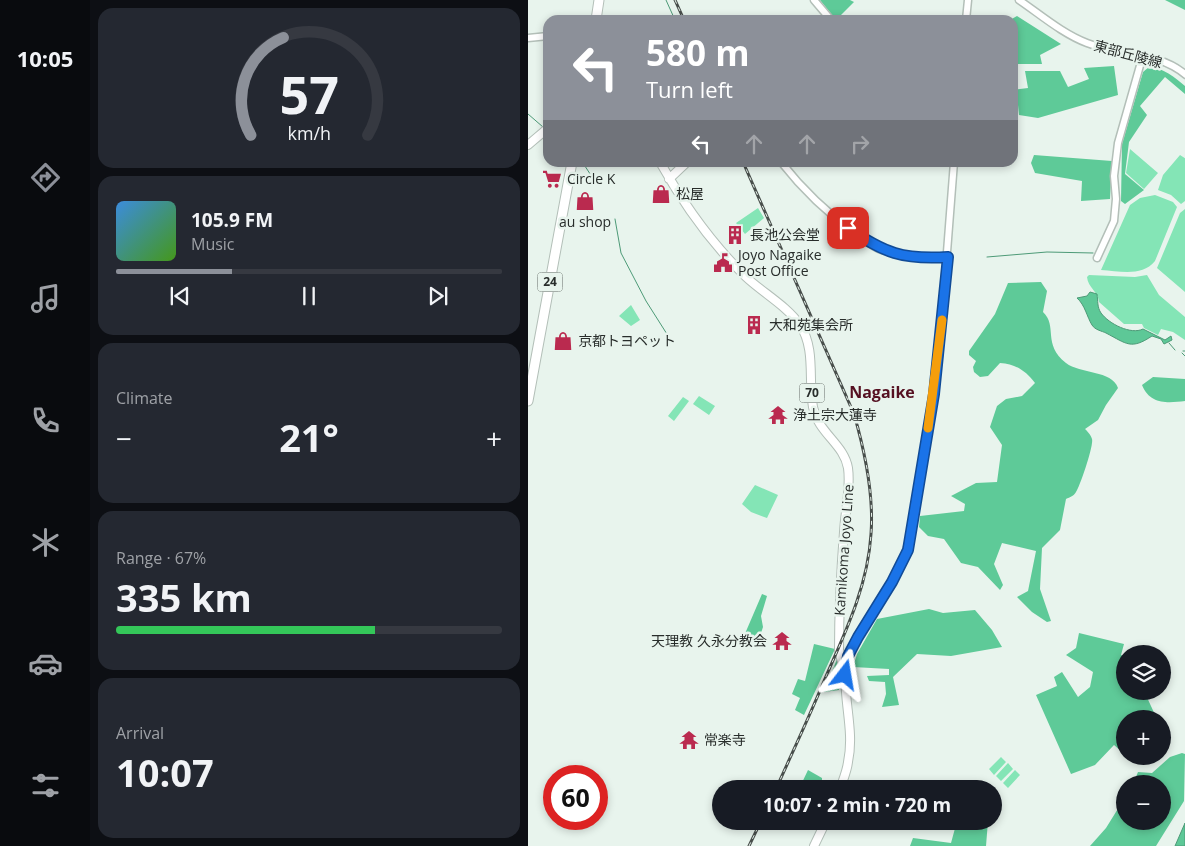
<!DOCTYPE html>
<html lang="en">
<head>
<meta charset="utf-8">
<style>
  body { margin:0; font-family:"Open Sans","Noto Sans JP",sans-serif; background:#242831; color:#f1f3f6; height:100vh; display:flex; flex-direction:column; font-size:19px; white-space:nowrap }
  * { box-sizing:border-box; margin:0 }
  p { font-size:16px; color:#9ea1a6 }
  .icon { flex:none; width:28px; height:28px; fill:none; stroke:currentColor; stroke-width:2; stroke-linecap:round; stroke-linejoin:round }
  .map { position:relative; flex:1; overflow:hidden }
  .side { display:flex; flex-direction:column; gap:8px; padding:8px; background:#0d0f14; width:438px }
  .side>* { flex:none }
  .hud { position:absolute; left:15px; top:15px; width:475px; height:152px; border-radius:15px; box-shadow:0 2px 8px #0003; background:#8c9099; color:#fff; overflow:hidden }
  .tools { position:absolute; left:588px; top:645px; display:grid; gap:10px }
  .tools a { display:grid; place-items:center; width:55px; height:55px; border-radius:50%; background:#171b24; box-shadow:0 2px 8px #0003; font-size:25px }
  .speed { position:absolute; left:15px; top:765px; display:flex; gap:10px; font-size:25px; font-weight:700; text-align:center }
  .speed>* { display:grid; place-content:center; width:65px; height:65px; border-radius:50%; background:#171b24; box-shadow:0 2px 8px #0003; line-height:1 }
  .speed .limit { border:8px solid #d22; background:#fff; color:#111 }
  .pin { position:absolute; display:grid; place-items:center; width:42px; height:42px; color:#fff; margin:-21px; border-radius:10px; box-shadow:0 2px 8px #0006 }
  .me { position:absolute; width:55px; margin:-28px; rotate:14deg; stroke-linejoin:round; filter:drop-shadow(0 0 4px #0008) }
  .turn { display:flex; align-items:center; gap:18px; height:105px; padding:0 20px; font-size:22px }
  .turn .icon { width:65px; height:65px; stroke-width:2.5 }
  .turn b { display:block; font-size:35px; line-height:42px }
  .lanes { display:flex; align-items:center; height:48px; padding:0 20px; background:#0003; justify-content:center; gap:25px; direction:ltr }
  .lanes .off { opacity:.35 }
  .big { font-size:38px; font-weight:700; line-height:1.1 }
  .side .tile { flex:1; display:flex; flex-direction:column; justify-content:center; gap:8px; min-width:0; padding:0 18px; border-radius:15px; background:#242831 }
  .side .dial { align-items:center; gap:0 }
  .dial svg { height:130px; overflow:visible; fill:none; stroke:#363941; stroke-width:7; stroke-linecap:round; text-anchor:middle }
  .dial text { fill:#f1f3f6; stroke:none }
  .song { display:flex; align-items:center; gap:15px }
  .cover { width:60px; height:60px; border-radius:8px; background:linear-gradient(135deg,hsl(210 70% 55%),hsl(100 70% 35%)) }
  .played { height:5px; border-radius:2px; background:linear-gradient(90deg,#8c9099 30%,#363941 30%) }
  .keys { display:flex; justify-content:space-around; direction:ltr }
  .heat { display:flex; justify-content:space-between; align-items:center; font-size:28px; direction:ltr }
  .charge { height:8px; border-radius:4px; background:linear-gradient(90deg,#34c759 67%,#363941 0) }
  .trip { position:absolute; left:184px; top:780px; width:290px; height:50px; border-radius:25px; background:#171b24; box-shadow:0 2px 8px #0003; font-weight:700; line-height:50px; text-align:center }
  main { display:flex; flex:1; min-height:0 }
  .menu { display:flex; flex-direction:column; width:90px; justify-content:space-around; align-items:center; background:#090b0e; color:#9ea1a6 }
  .menu .icon { width:35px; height:35px }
  .menu .active { color:#8c9099 }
  .menu b { font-size:22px; color:#f1f3f6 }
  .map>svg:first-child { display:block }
  .green { fill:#84e5b6 }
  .forest { fill:#5eca98 }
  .water { fill:#5dc897; stroke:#4d9a77 }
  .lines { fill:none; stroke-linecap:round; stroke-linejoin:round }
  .stream { stroke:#4d9a77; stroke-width:1 }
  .minor-casing { stroke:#b3bfb8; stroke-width:9 }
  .major-casing { stroke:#b3bfb8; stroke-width:10 }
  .highway-casing { stroke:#b3bfb8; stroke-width:11 }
  .minor { stroke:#fff; stroke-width:6 }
  .major { stroke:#fff; stroke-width:8 }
  .highway { stroke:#fff; stroke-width:9 }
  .rail-casing { stroke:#484e4b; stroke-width:3 }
  .rail { stroke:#e8f4ed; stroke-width:1; stroke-dasharray:4; stroke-linecap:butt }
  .route-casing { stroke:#114b97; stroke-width:12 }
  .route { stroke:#1a73e8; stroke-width:9 }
  .slow { stroke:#f59e0b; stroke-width:9 }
  .labels { text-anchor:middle; stroke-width:5; stroke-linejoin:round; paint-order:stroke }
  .shield { fill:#e8f4ed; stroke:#626965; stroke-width:1 }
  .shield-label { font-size:12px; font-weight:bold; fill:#282d2b }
  .street-label { font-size:14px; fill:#282d2b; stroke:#e8f4ed }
  .poi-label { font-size:14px; fill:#282d2b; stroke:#e8f4ed; text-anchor:start }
  .quarter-label { font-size:16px; font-weight:bold; fill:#551021; stroke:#e8f4ed }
</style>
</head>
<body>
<main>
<nav class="menu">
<b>10:05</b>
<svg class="icon active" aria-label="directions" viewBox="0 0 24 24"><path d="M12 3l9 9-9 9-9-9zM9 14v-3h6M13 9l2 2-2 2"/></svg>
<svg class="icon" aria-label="music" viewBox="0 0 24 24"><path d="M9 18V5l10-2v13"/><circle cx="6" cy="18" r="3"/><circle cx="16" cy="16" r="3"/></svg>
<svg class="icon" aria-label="phone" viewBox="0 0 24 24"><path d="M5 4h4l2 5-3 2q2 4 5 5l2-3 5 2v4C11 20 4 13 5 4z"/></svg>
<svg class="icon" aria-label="climate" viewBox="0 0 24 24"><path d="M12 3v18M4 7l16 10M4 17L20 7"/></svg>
<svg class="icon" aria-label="car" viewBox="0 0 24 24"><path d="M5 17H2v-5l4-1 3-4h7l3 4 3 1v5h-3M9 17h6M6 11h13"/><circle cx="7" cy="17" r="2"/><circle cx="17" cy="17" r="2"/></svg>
<svg class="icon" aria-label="filters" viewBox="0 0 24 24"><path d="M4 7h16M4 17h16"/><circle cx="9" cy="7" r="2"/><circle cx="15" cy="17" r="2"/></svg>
</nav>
<section class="side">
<div class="tile dial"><svg viewBox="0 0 100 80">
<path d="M14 69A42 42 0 1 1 86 69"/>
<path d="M14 69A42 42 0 0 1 34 9" stroke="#8c9099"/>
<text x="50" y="56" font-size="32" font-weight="700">57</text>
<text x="50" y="72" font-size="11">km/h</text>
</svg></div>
<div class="tile">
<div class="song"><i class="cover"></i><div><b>105.9 FM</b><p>Music</p></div></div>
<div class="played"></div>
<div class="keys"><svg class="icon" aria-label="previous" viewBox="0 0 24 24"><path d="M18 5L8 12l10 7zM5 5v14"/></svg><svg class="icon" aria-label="pause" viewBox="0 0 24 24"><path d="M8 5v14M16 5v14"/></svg><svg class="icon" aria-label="next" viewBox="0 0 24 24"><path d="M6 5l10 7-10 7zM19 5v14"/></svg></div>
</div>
<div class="tile"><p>Climate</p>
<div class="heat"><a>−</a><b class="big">21°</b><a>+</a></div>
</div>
<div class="tile"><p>Range · 67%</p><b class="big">335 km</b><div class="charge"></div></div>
<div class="tile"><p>Arrival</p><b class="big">10:07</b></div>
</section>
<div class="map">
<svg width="658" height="846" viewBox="0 0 658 846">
  <rect width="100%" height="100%" fill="#e8f4ed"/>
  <path class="green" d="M602 149 630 173 616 189 598 173Z
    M652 155 658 159 657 201 653 204 643 195 630 190 635 175Z
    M627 195 645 202 649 207 627 261C614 277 592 271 573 270L602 205 612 198Z
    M230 208 236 218 217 234 208 223Z
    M657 209V292L629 268 652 213Z
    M561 275 607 277 619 275 631 295 657 317V340L645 332 633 329 630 335 616 328 614 324H596L571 302C570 291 560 288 559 277Z
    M103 305 112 320 103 326 91 316Z
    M171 396 187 406 181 415 165 404Z
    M155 397 161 401 146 421 140 416Z
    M227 485 250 495 239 518 223 512 214 504Z
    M473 757 478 762 466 775 461 769Z
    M480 763 485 769 473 781 468 776Z
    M487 770 492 775 480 788 475 783Z"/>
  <path class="forest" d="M292 0H322L326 2 308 20Z
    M637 0H657V10Z
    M489 16 533 44 512 55 514 64H485V20H482Z
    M586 66 590 95 510 118 491 115 490 105 485 104V90L500 88 497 71H532L540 87 561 79 556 68Z
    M621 67C634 67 648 78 657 86V94L637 77 612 106 619 115 601 142 597 174 616 190 597 204 593 201 594 144 615 72Z
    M506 155 584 161 582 199 553 201 554 181 507 173 503 163Z
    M513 282 519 291 515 312C530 326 514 344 538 363 552 374 584 370 590 388L578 405 570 420 557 429C559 431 563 435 564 439 566 445 552 486 548 492 546 496 542 497 538 499L532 530 514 548 512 589 523 621 519 622 504 612 489 597 500 591 508 551 474 543 466 564 475 585 472 590 450 567 433 563 416 539 400 536 391 527 392 516 436 511 437 504 423 496 448 483 469 482 474 445 462 427 469 406 478 399 494 396 507 383C498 371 488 364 472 363L460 376 452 377 446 372 445 367 448 361 441 355V351L467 314 480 283Z
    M625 377 657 379V401C640 403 622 405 614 385Z
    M234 594 239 596 233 616 235 627 232 636 224 640 216 636Z
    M401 609 415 613 447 610 464 630 474 647 423 656 389 654 365 677 371 705 354 707 358 694 357 682 341 681 339 676 361 675V669L325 667 329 654 349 619Z
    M551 633 596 644 593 655 596 656V691H616L629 719H596V748L593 751 586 745 567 765 543 774 508 695 529 686 526 677 534 672 550 697 562 687 565 672 538 655 548 648Z
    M286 644 307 649 276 715 267 710 272 698 264 694 270 679 277 681Z
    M309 659 311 690 296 692Z
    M654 753 657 754 656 801 628 846H562L578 828 596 799V821H634V784H605L610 772 624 773 642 757Z
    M280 770 294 778V785L304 789H271Z
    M429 821H460L458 846H382L385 838 423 843Z"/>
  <path class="water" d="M562 292 569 294C570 301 569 307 573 313 581 324 603 335 615 329L637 340 643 336 644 340 636 344 633 339 624 336C603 350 599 344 578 333 574 331 567 330 564 325 559 317 557 305 549 298L559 296Z
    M657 823V846H647Z"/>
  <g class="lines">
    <path class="stream" d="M138 0 147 20
      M0 114 15 127
      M55 163 66 180
      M87 219 93 253 118 301 144 342
      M459 257 519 252 565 253
      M641 343 647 350
      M655 351H658
      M654 353 658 357"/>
    <g class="minor-casing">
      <path id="minor" d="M286 0 303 20
        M491 0C513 15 535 34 559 43 592 56 630 51 658 75
        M438 20 440 0
        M0 38 20 36
        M253 162C275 190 299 213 328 234 336 239 343 246 351 249 372 257 397 258 420 257
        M569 258 586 221 588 199 586 176 590 143 615 55
        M318 664 330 637 374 564 384 531 411 355 426 162"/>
    </g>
    <g class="major-casing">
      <path id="major" d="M0 145 20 128
        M132 162C156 205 183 243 218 277 235 293 259 306 272 325 288 349 280 380 285 407 290 433 316 444 320 468 323 489 317 511 316 532 313 571 311 610 311 650L314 662 318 664C314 697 327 730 320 762 319 771 315 780 312 789
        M141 179 159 162
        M286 846 298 821"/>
    </g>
    <g class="highway-casing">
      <path id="highway" d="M68 20 71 0
        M0 401 44 162"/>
    </g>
    <use href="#minor" class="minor"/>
    <use href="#major" class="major"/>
    <use href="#highway" class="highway"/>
    <g class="rail-casing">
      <path id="rail" d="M147 0 156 20
        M215 162 326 414C337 452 346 494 343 534 340 584 319 629 299 674 283 713 265 751 248 789
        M221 846 233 821"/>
    </g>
    <use href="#rail" class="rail"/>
  </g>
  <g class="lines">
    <g class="route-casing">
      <path id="route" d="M317 675 320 656 330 637 364 582 380 550 406 394 420 257C375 260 356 253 320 228"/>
    </g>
    <use href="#route" class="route"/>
    <path class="slow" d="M400 428 414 320"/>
  </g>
  <defs>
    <g id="supermarket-bare" transform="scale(1.5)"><path d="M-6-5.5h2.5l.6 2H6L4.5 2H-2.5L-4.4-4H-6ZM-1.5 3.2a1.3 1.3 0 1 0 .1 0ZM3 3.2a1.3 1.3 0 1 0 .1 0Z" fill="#ba2a4f" stroke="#e8f4ed" stroke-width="2.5" paint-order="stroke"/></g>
    <g id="shop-bare" transform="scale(1.5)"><path d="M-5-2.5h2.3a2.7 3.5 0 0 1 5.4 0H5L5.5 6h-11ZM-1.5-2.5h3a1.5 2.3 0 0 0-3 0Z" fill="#ba2a4f" stroke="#e8f4ed" stroke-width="2.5" paint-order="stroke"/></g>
    <g id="building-bare" transform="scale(1.5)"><path d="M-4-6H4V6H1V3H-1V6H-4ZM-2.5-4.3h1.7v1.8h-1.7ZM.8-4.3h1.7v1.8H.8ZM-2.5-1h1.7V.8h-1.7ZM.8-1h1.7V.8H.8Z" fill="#ba2a4f" stroke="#e8f4ed" stroke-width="2.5" paint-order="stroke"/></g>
    <g id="civic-bare" transform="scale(1.5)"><path d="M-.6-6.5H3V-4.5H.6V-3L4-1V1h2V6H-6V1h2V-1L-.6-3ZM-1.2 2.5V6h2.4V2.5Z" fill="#ba2a4f" stroke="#e8f4ed" stroke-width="2.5" paint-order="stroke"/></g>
    <g id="temple-bare" transform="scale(1.5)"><path d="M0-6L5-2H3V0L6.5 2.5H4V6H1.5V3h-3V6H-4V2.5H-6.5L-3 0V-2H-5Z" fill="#ba2a4f" stroke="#e8f4ed" stroke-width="2.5" paint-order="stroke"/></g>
  </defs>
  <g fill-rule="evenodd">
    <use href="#supermarket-bare" x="24" y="179"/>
    <use href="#shop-bare" x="133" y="194"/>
    <use href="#shop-bare" x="57" y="201"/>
    <use href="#building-bare" x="207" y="235"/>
    <use href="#civic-bare" x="195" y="263"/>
    <use href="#building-bare" x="226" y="325"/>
    <use href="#shop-bare" x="35" y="341"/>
    <use href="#temple-bare" x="250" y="415"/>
    <use href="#temple-bare" x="254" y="641"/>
    <use href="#temple-bare" x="161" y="740"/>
  </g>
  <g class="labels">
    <g class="shield">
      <rect x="9.5" y="272.5" width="25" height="19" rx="4"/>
      <rect x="271.5" y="383.5" width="25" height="19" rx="4"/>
    </g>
    <g class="shield-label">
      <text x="22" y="286">24</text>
      <text x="284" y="397">70</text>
    </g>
    <g class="street-label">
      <text transform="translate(600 54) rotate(15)" y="5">東部丘陵線</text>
      <text transform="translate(316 550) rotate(-86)" y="5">Kamikoma Joyo Line</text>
    </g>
    <g class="poi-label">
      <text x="39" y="184">Circle K</text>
      <text x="148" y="199">松屋</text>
      <text x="57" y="227" text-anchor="middle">au shop</text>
      <text x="222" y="240">長池公会堂</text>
      <text x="210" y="260">Joyo Nagaike<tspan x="210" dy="16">Post Office</tspan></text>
      <text x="241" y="330">大和苑集会所</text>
      <text x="50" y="346">京都トヨペット</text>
      <text x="265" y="420">浄土宗大蓮寺</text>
      <text x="239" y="646" text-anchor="end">天理教 久永分教会</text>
      <text x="176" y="745">常楽寺</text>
    </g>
    <g class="quarter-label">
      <text x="354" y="398">Nagaike</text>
    </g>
  </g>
</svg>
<div class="tools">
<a><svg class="icon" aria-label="layers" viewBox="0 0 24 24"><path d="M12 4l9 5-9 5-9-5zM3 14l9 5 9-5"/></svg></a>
<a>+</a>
<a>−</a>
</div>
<div class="speed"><div class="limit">60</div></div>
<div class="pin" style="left:320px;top:228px;background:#d93025"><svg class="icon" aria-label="arrive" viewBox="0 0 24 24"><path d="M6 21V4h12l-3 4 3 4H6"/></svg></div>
<svg class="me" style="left:317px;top:675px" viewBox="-20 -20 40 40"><path d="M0-17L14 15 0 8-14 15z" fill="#1a73e8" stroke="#fff" stroke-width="4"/></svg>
<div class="trip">10:07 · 2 min · 720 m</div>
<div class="hud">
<div class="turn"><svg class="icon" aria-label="left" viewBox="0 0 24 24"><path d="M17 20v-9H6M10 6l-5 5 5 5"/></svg><div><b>580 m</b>Turn left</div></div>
<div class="lanes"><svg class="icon" aria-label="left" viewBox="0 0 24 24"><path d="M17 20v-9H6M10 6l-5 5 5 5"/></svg><svg class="icon off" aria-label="ahead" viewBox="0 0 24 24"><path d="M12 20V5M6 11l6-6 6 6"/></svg><svg class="icon off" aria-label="ahead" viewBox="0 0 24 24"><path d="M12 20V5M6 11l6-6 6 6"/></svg><svg class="icon off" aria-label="right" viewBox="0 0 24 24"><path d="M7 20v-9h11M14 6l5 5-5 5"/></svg></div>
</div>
</div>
</main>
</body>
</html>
